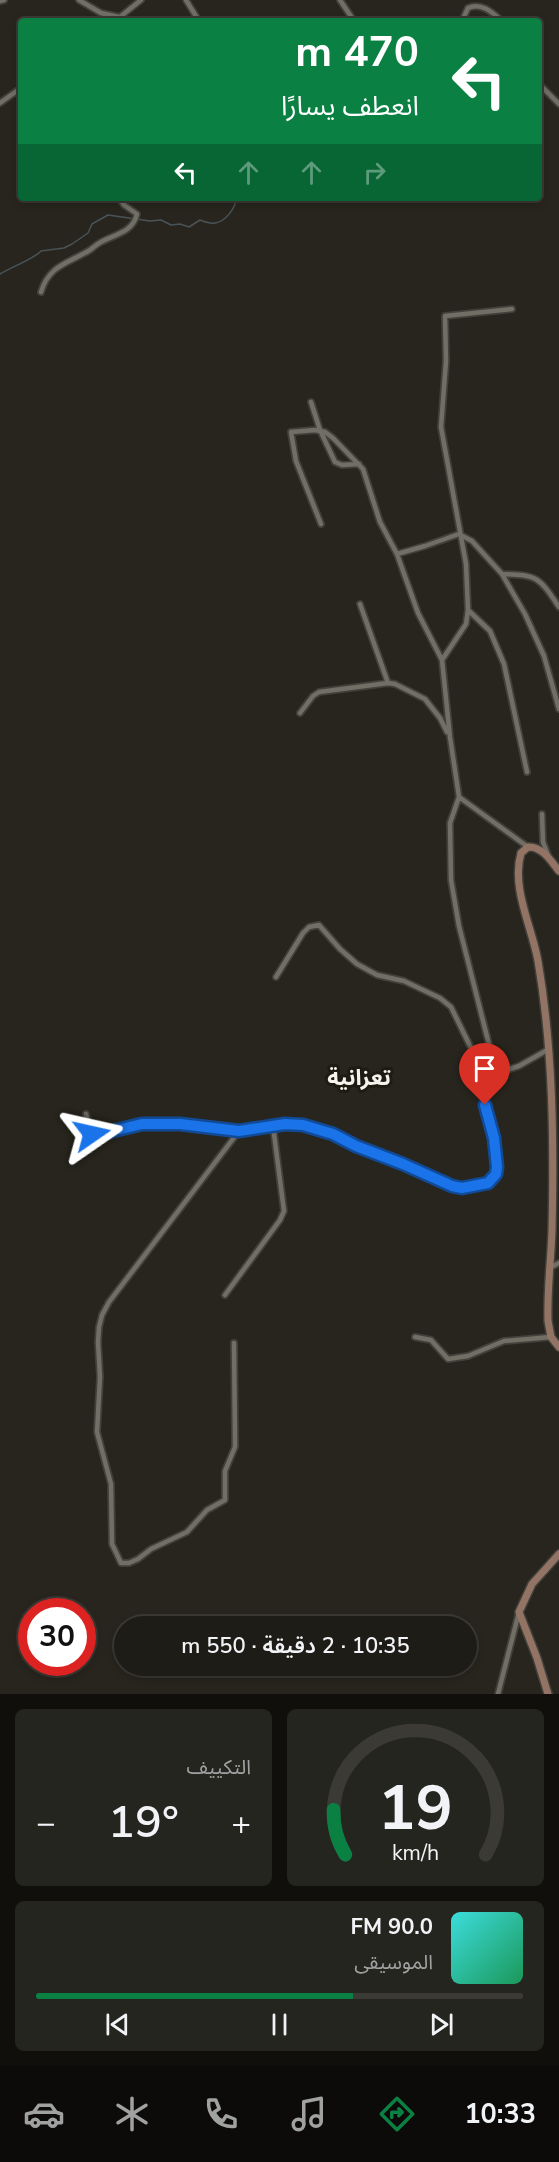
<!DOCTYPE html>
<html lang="ar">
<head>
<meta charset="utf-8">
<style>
  body { margin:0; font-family:"Nunito Sans","Noto Sans Arabic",sans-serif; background:#25251f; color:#f1f3f6; direction:rtl; height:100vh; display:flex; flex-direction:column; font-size:22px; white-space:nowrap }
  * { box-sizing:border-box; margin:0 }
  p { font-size:20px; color:#a0a1a1 }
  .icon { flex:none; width:33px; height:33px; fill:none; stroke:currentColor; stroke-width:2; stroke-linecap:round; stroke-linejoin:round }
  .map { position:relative; height:1694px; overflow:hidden; direction:ltr }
  .drawer { display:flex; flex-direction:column; gap:15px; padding:15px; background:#100f0c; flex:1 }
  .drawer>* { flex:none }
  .top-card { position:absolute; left:18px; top:18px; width:524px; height:183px; border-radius:6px; box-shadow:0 3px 9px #0003,0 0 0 2px #3b3a35; direction:rtl; background:#0b8043; color:#fff; overflow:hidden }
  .speed { position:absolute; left:18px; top:1598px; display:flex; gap:12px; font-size:30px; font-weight:700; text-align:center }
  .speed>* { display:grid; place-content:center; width:78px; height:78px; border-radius:50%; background:#1d1c16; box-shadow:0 3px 9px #0003,0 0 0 2px #3b3a35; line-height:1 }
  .speed .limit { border:9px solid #d22; background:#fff; color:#111 }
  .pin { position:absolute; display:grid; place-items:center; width:51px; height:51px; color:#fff; margin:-62px -26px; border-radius:50% 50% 50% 0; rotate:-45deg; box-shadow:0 0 6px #0007 }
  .pin .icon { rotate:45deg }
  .me { position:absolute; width:66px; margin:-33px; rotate:79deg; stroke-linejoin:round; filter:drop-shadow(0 0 4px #0008) }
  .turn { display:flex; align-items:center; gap:21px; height:126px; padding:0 24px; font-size:27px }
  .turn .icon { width:78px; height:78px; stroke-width:2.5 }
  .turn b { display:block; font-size:42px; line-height:51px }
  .lanes { display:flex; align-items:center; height:57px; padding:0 24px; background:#0003; justify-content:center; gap:30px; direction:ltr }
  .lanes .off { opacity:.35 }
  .big { font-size:45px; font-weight:600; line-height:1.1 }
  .drawer .card { flex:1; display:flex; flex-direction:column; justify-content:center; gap:9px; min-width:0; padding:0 21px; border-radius:9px; background:#25251f }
  .drawer .dial { align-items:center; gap:0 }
  .dial svg { height:156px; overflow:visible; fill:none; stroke:#3b3a35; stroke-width:7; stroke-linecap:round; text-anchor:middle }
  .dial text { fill:#f1f3f6; stroke:none }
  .song { display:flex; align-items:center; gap:18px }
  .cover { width:72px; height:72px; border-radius:9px; background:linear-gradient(135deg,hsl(180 70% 55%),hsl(150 70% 35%)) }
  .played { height:6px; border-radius:3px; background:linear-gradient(90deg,#0b8043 65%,#3b3a35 65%) }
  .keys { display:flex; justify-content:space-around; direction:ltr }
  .heat { display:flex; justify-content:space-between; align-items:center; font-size:33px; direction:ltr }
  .drawer .tiles { flex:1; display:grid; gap:15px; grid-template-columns:1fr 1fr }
  .card:last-child { grid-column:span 2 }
  .trip { position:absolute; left:114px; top:1616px; width:363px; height:60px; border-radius:30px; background:#1d1c16; box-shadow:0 3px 9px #0003,0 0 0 2px #3b3a35; font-weight:600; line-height:60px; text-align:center; direction:rtl }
  .tab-bar { display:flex; height:96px; justify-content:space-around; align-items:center; background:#0c0b09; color:#a0a1a1 }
  .tab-bar .icon { width:42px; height:42px }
  .tab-bar .current { color:#0b8043 }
  .tab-bar b { font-size:27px; color:#f1f3f6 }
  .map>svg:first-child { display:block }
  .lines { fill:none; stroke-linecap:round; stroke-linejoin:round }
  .stream { stroke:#495358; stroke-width:1.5 }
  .street-casing { stroke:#42403a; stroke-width:8 }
  .secondary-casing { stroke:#42403a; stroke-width:10 }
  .street { stroke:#716e65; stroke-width:4.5 }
  .secondary { stroke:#937464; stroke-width:7 }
  .route-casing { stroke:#114b97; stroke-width:15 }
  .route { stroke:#1a73e8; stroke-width:10 }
  .labels { text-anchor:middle; stroke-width:6; stroke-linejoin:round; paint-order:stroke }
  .quarter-label { font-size:22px; font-weight:bold; fill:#f4f3ed; stroke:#1e1b13 }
</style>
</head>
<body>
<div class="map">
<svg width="559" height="1694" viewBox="0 0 559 1694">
  <rect width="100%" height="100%" fill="#27251d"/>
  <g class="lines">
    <path class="stream" d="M0 274C11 267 34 259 41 251L64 248 72 244 88 233 92 224 108 215 150 221 161 220 171 225 180 224 189 227 200 220C205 222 210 224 215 223 225 222 236 208 236 198"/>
    <g class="street-casing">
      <path id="street" d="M79 0 101 13 119 17 121 21
        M186 0 199 21
        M340 0 354 21
        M0 1 4 0
        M115 21 141 0
        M462 21 468 8C481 2 492 12 502 21
        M538 83 559 104
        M0 103 21 88
        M41 292C49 265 69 263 90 250 94 247 97 244 101 242 116 234 133 232 137 214L124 205 119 198
        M311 402 320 430 335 462 342 465 359 464
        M321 524 296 461 291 432 315 430 325 432 333 438 363 469 380 522 397 554 425 546 459 534 472 541 502 574C538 575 539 577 559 607
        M397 554 418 613 442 660 450 737 459 797 450 823 451 880 459 926 496 1072
        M502 574 525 614 544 656 559 709
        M360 604 388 683
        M468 610 466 564 441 427 446 361 445 316 512 309
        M442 660 466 624 468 610 490 631 504 664 527 772
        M300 713 313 696 319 692 388 683 395 684 425 699 440 718 447 732
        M459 797 528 847
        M542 814 543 842 548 855
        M276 977 303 933 309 927 319 925 340 949 357 964 377 975 404 981 440 998 451 1007 473 1052 492 1073
        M86 1114 92 1135 142 1123 180 1124 239 1131 285 1124 303 1125 333 1134 356 1146 403 1164 452 1186 471 1187 488 1183 496 1174 497 1167 494 1138 485 1105 483 1078 519 1066 549 1049
        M551 1267 559 1263
        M225 1295 280 1220 284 1211 273 1126
        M415 1337 431 1340 448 1359 468 1356 504 1341 551 1337
        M234 1343 235 1438V1447L225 1471V1500L207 1510 187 1532 151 1549 138 1559 129 1563H121L112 1544 111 1484 97 1432 100 1377 98 1342 99 1327 102 1315 109 1302 239 1131
        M498 1694 519 1612"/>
    </g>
    <g class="secondary-casing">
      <path id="secondary" d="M559 871C551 861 542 846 528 847L521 853C511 888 532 927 538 961 553 1049 554 1140 552 1230 551 1260 547 1290 548 1321L551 1337 559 1347
        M548 1694 537 1658 519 1612 532 1584 559 1554"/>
    </g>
    <use href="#street" class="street"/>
    <use href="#secondary" class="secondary"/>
  </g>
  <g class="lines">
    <g class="route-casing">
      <path id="route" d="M92 1134H100L142 1124H180L239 1131 285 1124 303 1125 333 1134 356 1146 403 1164 452 1186 462 1188 488 1183 496 1174 497 1167 494 1138 485 1105"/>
    </g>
    <use href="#route" class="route"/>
  </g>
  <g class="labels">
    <g class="quarter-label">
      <text x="359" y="1085">تعزانية</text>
    </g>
  </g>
</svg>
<div class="speed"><div class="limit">30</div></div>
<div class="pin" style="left:485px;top:1105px;background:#d93025"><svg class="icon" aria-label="arrive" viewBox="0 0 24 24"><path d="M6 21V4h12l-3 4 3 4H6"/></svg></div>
<svg class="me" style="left:92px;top:1134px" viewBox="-20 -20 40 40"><path d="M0-17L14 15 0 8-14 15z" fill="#1a73e8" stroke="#fff" stroke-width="4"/></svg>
<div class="trip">10:35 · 2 دقيقة · 550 m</div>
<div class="top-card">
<div class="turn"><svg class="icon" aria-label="left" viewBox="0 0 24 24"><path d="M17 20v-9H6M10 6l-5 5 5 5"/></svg><div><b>470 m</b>انعطف يسارًا</div></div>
<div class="lanes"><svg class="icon" aria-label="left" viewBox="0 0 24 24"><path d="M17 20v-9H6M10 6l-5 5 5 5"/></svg><svg class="icon off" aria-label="ahead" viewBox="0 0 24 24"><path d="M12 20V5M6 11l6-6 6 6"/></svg><svg class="icon off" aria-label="ahead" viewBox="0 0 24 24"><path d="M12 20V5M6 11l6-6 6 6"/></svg><svg class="icon off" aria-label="right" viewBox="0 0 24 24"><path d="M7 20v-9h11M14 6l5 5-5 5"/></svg></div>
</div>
</div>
<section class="drawer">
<div class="tiles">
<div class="card dial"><svg viewBox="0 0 100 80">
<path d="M14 69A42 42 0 1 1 86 69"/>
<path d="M14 69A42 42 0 0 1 8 46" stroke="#0b8043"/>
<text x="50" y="56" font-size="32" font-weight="700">19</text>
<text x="50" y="72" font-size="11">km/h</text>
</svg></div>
<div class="card"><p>التكييف</p>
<div class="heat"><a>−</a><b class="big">19°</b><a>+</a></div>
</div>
<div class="card">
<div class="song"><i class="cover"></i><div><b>90.0 FM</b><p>الموسيقى</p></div></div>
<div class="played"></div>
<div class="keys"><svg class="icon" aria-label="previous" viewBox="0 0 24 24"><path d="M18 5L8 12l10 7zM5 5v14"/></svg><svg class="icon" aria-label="pause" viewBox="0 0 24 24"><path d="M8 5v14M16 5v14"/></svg><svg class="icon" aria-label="next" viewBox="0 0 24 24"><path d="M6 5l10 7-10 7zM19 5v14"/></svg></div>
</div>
</div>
</section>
<nav class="tab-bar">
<b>10:33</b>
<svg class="icon current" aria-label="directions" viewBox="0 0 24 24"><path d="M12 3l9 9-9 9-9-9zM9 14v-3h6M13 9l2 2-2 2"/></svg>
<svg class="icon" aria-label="music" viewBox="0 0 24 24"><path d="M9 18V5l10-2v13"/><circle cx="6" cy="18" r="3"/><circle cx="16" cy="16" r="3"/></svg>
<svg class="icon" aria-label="phone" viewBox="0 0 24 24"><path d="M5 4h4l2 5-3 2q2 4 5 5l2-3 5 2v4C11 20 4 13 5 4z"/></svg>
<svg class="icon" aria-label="climate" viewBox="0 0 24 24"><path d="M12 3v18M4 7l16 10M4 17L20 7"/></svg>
<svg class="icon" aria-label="car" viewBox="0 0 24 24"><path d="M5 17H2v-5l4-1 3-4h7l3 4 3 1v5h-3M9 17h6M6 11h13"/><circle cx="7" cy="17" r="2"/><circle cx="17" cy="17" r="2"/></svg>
</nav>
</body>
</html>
